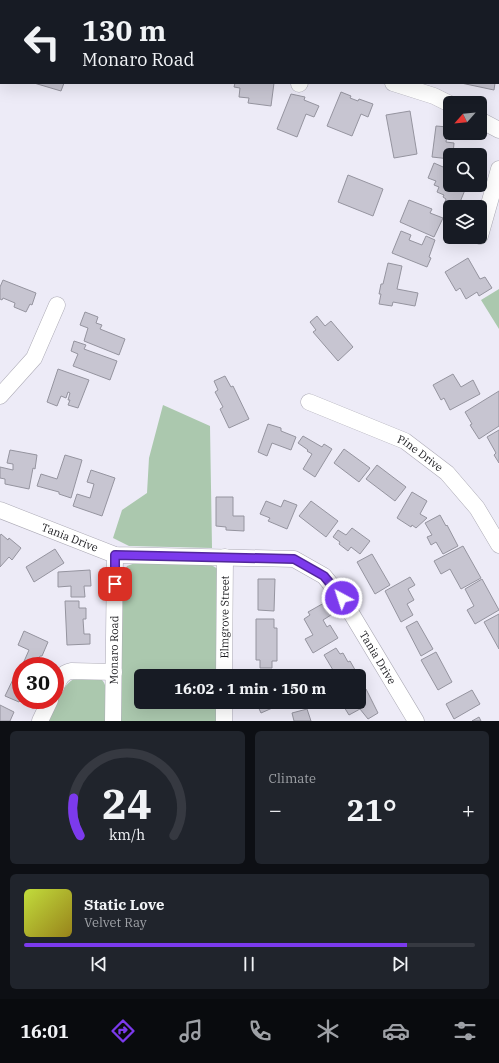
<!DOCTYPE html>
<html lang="en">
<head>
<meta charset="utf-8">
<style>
  body { margin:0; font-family:"IBM Plex Serif",serif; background:#20242c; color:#f1f3f6; height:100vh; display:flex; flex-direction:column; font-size:15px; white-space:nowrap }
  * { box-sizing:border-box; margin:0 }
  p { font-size:13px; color:#9ea1a6 }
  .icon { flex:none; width:22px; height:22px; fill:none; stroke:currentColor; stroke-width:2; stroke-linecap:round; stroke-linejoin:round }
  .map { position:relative; height:721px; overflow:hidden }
  .sheet { display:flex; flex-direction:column; gap:10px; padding:10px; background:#0d0f14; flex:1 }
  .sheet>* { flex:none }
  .guide { position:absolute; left:0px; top:0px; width:499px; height:84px; box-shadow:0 4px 16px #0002; background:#171b24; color:#f1f3f6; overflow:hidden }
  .needle { width:26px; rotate:243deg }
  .tools { position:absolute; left:443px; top:96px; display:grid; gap:8px }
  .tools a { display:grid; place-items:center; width:44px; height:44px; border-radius:6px; background:#171b24; box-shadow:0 4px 16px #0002; font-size:20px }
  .speed { position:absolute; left:12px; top:657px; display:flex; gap:8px; font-size:20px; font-weight:700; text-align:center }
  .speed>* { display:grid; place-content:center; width:52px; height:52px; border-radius:50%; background:#171b24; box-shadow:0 4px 16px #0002; line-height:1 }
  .speed .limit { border:6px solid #d22; background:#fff; color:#111 }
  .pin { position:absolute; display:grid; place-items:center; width:34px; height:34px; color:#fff; margin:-17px; border-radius:8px; box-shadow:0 2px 6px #0006 }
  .me { position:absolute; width:44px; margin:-22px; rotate:320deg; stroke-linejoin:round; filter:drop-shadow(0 0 3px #0008) }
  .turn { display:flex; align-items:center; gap:14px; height:84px; padding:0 16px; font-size:18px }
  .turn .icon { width:52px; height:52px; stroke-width:2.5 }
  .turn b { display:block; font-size:28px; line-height:34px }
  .big { font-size:30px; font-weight:700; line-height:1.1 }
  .sheet .card { flex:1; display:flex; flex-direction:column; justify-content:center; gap:6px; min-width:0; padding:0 14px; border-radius:6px; background:#20242c }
  .sheet .dial { align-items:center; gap:0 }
  .dial svg { height:104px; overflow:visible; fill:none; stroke:#363941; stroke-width:7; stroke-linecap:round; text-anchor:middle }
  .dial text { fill:#f1f3f6; stroke:none }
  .song { display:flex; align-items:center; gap:12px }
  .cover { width:48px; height:48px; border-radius:6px; background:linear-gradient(135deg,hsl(70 70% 55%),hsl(50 70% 35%)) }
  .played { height:4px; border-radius:2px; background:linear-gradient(90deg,#7c3aed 85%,#363941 85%) }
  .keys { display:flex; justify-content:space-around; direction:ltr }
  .heat { display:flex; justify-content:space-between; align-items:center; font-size:22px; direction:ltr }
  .sheet .tiles { flex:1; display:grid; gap:10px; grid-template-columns:1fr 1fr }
  .card:last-child { grid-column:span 2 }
  .trip { position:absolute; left:134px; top:669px; width:232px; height:40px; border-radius:6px; background:#171b24; box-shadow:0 4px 16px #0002; font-weight:700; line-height:40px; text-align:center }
  .tab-bar { display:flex; height:64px; justify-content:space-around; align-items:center; background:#090b0e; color:#9ea1a6 }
  .tab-bar .icon { width:28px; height:28px }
  .tab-bar .selected { color:#7c3aed }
  .tab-bar b { font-size:18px; color:#f1f3f6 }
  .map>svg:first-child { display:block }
  .green { fill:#abc8ae }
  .building { fill:#c7c5d1; stroke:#95949f }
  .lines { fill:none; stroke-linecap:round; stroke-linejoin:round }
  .minor-casing { stroke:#adabb6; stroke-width:17 }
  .minor { stroke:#fff; stroke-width:16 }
  .route-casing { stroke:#51269a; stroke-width:10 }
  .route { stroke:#7c3aed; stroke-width:7 }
  .labels { text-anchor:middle; stroke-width:4; stroke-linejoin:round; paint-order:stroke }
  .street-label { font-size:11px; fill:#1b1b1f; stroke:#fff }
</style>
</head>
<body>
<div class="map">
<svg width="499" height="721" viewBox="0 0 499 721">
  <rect width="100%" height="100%" fill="#edebf7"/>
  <path class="green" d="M499 289V329L481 300Z
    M163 405 210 426 212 548 129 546 113 538 122 510 147 493 149 458Z
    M135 563H208L218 569V676H141V702H218V721H121L122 576 127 566Z
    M76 678C83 678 91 677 98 678 111 680 106 711 106 721H49C56 707 61 684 76 678Z"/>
  <path class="building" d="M53 0H76L79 1H53Z
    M232 0H269L231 1Z
    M465 0H485L487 1H466Z
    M34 83H64L61 91Z
    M235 83H274L271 106 248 103 249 98 239 97 240 88 234 87Z
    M461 83H495L494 90Z
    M341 92 351 96 350 98 358 101 359 99 373 104 368 117 361 114 352 136 327 126Z
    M291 94 305 97 304 100 319 106 314 117 306 114 297 137 277 129Z
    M410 111 417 154 394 158 386 115Z
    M436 126 448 127 446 142 454 143 453 155H450V159L432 157Z
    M434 163 450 170V185H467L458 207 445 202 446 199 443 197 444 195 437 192 439 187 434 185 436 181 428 178Z
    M348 175 383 189 373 216 338 202Z
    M409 200 432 209 430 213 443 218 434 237 400 222Z
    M401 231 411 235 409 240 422 245 426 236 435 240 429 257 431 258 427 267 392 253Z
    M468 258 480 279 485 277 492 288 479 296 477 292 466 299 460 288 456 291 445 272Z
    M388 263 402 266 397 289 418 293 415 306 393 302 392 306 379 304 381 294H379L381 284H383Z
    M3 280 36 293 32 305 30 304 26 312 14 307 15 303 3 298 2 300 0 299V287Z
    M85 312 98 317 96 323 102 325 100 329 125 339 119 355 84 341 88 328 80 325Z
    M317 316 325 326 331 321 353 347 338 361 313 332 316 330 310 322Z
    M74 341 86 345 84 349 117 361 110 380 73 366 78 354 71 351Z
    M58 369 89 380 78 408 68 405 70 400H68L70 393 68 392 66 398 61 396 57 406 47 402Z
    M453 374 461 387 473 380 480 394 450 410 444 398 441 400 433 385Z
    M225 376 231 387 233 386 249 419 229 428 220 409 223 407 215 392 218 390 214 381Z
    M499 391V426L479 439 470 425 472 424 465 412Z
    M268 424 281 428V431L296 437 291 450 272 443 267 456 258 452Z
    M499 430V463L494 455 496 453 487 437Z
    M303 436 322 447 324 444 332 449 315 477 303 469 312 454 307 451 308 450 298 443Z
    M344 449 370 468 359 482 334 463Z
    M10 450 37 455 35 469 33 468 29 489 5 484V479L0 478V467L13 470V464L7 463Z
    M65 455 82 460 71 498 59 494V492L37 486 41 474 57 479Z
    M377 465 406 487 395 501 366 479Z
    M91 470 115 478 102 516 73 506 77 494 90 498 94 484 87 482Z
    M412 492 427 501 420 514 427 518 416 528 412 525 411 527 397 518Z
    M216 497H233V516H244V531L226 530V527L216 526Z
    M284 500 297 505 287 529 268 521 270 518 260 514 266 501 281 507Z
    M311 501 338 521 326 537 299 516Z
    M440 515 446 526 447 525 458 546 443 554 436 542 431 545 427 537 432 535 425 523Z
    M352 528 370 541 360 554 351 547 348 551 339 544 340 542 333 537 338 530 346 535Z
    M1 534 8 540 9 538 21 548 12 560 9 557 0 567V536Z
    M463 546 481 578 461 589 450 569 441 574 434 561Z
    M55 549 64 563 34 582 26 567Z
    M372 554 390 585 375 594 357 562Z
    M90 570 91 586H84L85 597H71V586L58 587V572Z
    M410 577 415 585 408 589 414 600 407 604 413 615 401 622 385 591Z
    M258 579H275L274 611 258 610Z
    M482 579 499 610 475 624 467 610 474 606 465 589Z
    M65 601H79V608H86V619H83L84 634H90V644L67 645Z
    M324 603 331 615 323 620 327 627 330 625 338 638 313 653 305 639 313 635 304 619 310 615 308 612Z
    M499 614V649L484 622Z
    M256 619H274V628H277V661H272V668H260V660H256Z
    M417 621 433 649 421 656 406 627Z
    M24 631 48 642 42 656H40L36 666H22L29 650 18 645Z
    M336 648 340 654 343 653 348 662 350 661 358 675 327 676 326 674 333 670 324 655Z
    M436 652 452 682 438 690 421 660Z
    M17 671 21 672V699L19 702 5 696Z
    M359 680 364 689H366L378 713 368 719 360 709 349 715 341 702H359Z
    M472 690 480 704 454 719 446 704Z
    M256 702H286L261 713Z
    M0 705 14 712 10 721H0Z
    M307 709 311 721H294L292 713Z
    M479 717 481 721H472Z"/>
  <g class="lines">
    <g class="minor-casing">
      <g id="minor">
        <path d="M0 7 1 6"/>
        <path d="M393 83 434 96 450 104"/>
        <path d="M299 84 300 83"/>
        <path d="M480 120 499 130"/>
        <path d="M480 236 499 169"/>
        <path d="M0 396 34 358 57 305"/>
        <path id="s1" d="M309 402 405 441 447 473 477 508 499 545"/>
        <path id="s2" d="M0 510 115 555 294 559 324 576 342 598 416 721"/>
        <path id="s3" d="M224 676 225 557"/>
        <path d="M55 689C59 680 61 673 71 671L114 672"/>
        <path d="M40 721 50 700"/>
        <path id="s4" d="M113 721 115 555"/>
        <path d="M224 721V702"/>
      </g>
    </g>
    <use href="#minor" class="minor"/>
  </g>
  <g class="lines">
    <g class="route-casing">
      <path id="route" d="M115 584V555L294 559 324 576 342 598"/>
    </g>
    <use href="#route" class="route"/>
  </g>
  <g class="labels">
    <g class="street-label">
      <text dy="4" stroke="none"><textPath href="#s1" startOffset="123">Pine Drive</textPath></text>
      <text dy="4" stroke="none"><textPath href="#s2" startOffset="75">Tania Drive</textPath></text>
      <text dy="4" stroke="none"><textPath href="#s3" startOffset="59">Elmgrove Street</textPath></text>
      <text dy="4" stroke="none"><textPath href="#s4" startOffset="71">Monaro Road</textPath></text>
      <text dy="4" stroke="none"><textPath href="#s2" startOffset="435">Tania Drive</textPath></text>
    </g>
  </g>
</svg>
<div class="tools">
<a><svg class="needle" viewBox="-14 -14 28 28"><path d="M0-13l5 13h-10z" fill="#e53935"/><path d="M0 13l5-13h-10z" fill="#9ea1a6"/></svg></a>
<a><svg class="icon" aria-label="search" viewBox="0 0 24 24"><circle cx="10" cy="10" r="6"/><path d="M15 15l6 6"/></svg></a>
<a><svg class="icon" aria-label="layers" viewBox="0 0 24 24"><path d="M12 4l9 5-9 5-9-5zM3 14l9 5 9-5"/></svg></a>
</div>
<div class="speed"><div class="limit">30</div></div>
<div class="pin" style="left:115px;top:584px;background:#d93025"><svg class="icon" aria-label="arrive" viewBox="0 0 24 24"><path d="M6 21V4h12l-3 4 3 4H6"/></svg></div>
<svg class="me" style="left:342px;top:598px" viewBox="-20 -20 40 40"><circle r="17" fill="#7c3aed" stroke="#fff" stroke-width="3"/><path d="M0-11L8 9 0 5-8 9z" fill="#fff"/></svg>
<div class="trip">16:02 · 1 min · 150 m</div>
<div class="guide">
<div class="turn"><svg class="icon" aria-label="left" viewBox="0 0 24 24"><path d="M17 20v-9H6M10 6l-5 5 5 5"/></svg><div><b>130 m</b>Monaro Road</div></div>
</div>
</div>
<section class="sheet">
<div class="tiles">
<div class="card dial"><svg viewBox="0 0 100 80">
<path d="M14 69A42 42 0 1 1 86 69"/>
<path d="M14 69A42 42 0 0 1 9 40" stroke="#7c3aed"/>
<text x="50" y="56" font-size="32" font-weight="700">24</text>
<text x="50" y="72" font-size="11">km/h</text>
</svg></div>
<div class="card"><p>Climate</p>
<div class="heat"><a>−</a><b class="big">21°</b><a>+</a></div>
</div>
<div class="card">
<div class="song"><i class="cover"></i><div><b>Static Love</b><p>Velvet Ray</p></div></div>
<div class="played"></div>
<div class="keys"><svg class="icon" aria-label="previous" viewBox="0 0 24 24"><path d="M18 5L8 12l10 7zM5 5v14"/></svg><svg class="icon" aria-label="pause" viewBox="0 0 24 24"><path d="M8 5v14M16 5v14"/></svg><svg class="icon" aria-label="next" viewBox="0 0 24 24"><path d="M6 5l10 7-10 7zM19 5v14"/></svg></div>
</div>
</div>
</section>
<nav class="tab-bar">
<b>16:01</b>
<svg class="icon selected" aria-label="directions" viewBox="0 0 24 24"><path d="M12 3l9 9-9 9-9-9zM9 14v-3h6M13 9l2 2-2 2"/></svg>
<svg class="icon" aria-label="music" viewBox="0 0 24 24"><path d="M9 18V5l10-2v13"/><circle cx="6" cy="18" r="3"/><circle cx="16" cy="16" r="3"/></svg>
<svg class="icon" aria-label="phone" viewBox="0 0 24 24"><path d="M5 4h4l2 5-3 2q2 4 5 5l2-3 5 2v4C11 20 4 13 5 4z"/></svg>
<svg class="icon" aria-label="climate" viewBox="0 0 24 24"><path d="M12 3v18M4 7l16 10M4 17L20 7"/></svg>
<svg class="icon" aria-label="car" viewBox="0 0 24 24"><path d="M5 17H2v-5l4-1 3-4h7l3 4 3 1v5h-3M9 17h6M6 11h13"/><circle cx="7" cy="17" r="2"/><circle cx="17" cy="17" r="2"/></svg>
<svg class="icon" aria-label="filters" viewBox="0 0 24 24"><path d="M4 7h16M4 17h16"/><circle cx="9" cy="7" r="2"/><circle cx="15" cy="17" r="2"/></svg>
</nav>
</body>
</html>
